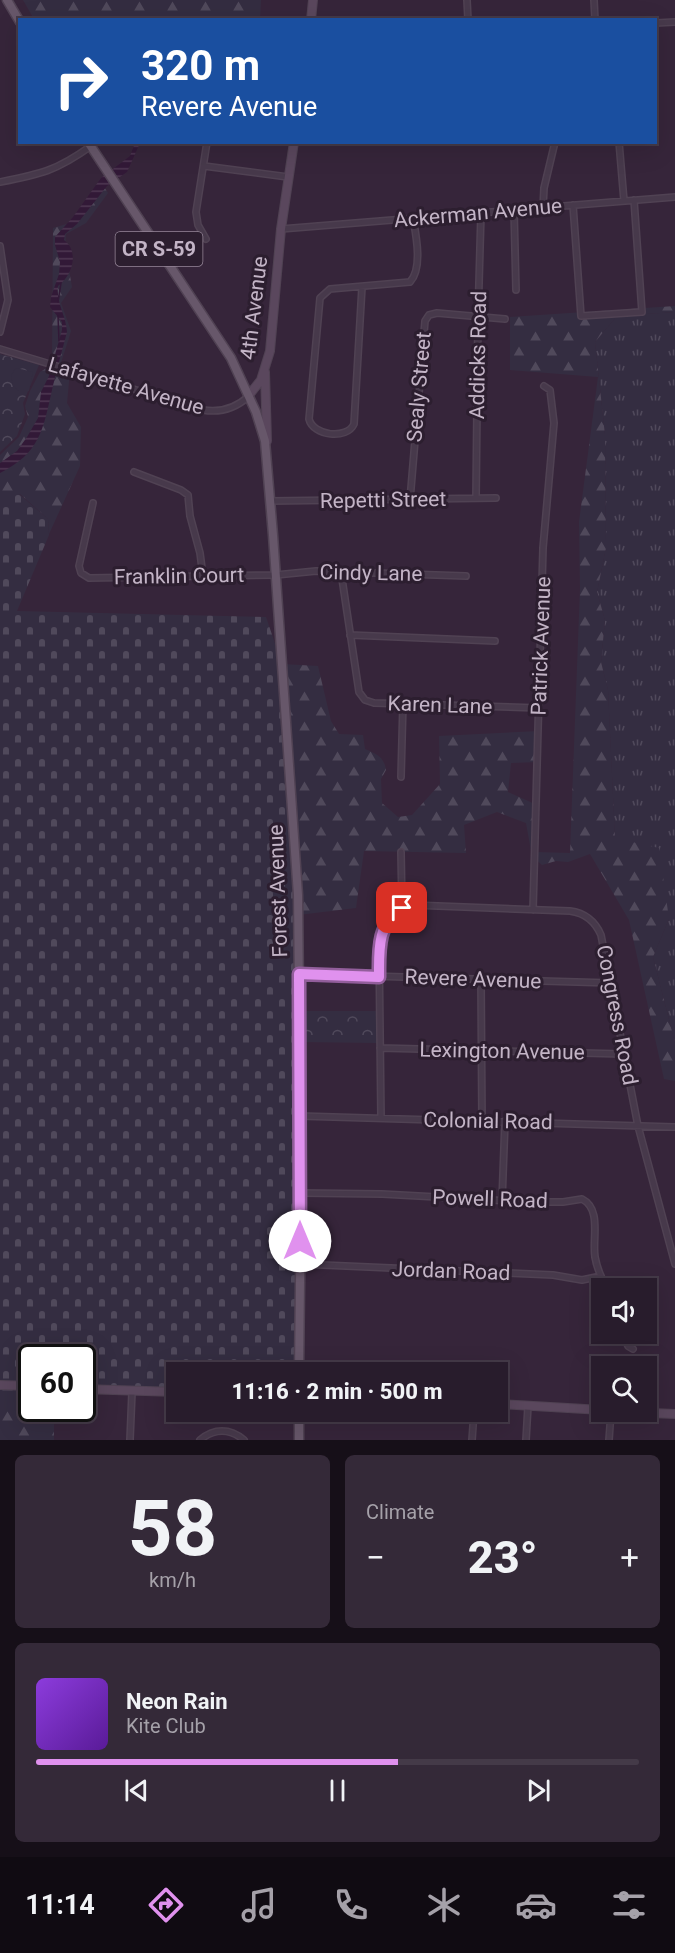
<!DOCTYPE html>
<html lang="en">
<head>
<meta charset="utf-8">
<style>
  body { margin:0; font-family:Roboto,sans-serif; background:#342938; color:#f1f3f6; height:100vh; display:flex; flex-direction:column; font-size:22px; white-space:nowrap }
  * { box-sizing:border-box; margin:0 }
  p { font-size:20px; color:#a5a1a9 }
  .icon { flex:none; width:33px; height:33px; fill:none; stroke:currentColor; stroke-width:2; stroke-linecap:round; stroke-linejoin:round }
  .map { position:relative; height:1440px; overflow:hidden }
  .sheet { display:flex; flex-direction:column; gap:15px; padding:15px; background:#160f18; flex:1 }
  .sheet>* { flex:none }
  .guide { position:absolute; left:18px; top:18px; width:639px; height:126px; border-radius:0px; box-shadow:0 6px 24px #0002,0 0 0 2px #443a48; background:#1a4fa0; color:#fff; overflow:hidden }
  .controls { position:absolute; left:591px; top:1278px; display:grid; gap:12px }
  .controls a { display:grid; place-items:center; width:66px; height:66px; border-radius:0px; background:#281c2c; box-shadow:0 6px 24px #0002,0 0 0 2px #443a48; font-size:30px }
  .speed { position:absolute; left:18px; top:1344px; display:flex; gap:12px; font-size:30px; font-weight:700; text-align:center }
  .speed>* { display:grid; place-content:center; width:78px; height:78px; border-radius:50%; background:#281c2c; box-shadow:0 6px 24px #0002,0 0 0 2px #443a48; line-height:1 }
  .speed .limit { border:3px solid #111; border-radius:9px; background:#fff; color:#111 }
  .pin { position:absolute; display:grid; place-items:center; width:51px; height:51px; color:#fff; margin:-26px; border-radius:12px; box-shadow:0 3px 9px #0006 }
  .me { position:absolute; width:66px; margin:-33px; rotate:0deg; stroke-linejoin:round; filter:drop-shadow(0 0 4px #0008) }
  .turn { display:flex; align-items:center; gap:21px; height:126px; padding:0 24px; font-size:27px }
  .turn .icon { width:78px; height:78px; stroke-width:2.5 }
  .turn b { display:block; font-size:42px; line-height:51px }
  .big { font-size:45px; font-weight:800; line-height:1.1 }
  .sheet .widget { flex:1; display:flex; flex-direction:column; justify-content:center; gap:9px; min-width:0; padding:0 21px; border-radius:9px; background:#342938 }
  .sheet .dial { align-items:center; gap:0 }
  .dial b { font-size:78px; line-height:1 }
  .song { display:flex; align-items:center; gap:18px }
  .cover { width:72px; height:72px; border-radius:9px; background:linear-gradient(135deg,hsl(270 70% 55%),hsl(270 70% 35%)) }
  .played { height:6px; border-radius:3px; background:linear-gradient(90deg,#e091ee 60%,#443a48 60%) }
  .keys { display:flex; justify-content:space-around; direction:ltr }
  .heat { display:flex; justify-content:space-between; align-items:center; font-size:33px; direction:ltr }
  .sheet .tiles { flex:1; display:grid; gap:15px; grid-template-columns:1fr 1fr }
  .widget:last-child { grid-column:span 2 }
  .trip { position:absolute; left:166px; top:1362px; width:342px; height:60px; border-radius:0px; background:#281c2c; box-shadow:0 6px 24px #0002,0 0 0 2px #443a48; font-weight:800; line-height:60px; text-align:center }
  .tab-bar { display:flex; height:96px; justify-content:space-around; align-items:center; background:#100b12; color:#a5a1a9 }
  .tab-bar .icon { width:42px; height:42px }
  .tab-bar .active { color:#e091ee }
  .tab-bar b { font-size:27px; color:#f1f3f6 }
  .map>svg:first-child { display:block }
  .grass { fill:url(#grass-tufts) }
  .forest { fill:url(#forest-firs) }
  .cemetery { fill:url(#cemetery-stones) }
  .park { fill:url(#park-crowns) }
  .pitch { fill:#342d41 }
  .water { fill:url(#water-rules) }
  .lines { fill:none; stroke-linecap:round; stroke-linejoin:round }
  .stream { stroke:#321937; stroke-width:1.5 }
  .street-casing { stroke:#504253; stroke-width:8 }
  .secondary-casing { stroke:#504253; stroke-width:10 }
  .primary-casing { stroke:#504253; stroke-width:11 }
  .street { stroke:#47394b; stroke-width:5 }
  .secondary { stroke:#5a475d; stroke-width:8 }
  .primary { stroke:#67576a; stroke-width:8 }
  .route-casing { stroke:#925e9b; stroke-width:15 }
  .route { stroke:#e091ee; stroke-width:10 }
  .labels { text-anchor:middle; stroke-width:6; stroke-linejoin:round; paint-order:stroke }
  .shield { fill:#2c1e2f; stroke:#968799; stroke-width:1.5 }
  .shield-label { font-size:20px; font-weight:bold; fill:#c3b4c6 }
  .street-label { font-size:21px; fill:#c3b4c6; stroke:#2c1e2f }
</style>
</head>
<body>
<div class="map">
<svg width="675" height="1440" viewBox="0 0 675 1440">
  <defs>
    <pattern id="grass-tufts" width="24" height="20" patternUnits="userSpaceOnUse" patternTransform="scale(1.5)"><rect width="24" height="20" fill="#342d41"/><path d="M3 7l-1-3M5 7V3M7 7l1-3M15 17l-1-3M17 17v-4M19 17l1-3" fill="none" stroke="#50495b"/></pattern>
    <pattern id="forest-firs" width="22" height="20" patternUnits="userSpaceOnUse" patternTransform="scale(1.5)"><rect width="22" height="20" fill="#342d41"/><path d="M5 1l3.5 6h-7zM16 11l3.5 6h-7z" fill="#50495b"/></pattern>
    <pattern id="cemetery-stones" width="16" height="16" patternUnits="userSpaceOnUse" patternTransform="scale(1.5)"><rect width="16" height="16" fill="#342d41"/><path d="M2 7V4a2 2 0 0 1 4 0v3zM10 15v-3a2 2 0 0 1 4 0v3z" fill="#50495b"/></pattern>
    <pattern id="park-crowns" width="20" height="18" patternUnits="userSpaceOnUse" patternTransform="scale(1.5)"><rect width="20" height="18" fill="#342d41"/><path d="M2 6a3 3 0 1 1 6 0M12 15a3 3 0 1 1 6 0" fill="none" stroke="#50495b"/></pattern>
    <pattern id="water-rules" width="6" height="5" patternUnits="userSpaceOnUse" patternTransform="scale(1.5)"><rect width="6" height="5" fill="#321937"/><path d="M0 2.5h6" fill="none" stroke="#4e3852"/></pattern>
  </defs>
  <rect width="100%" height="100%" fill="#36253a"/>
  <path class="grass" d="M675 312V1043L653 957 669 919 615 839 608 690 601 662 605 620 597 592 606 548 605 435 595 342 617 316Z"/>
  <path class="forest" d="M23 0H261L260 19H34Z
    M104 187 108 193 86 223 66 234 65 247 72 287 61 303 71 331 60 366 70 371 67 403 81 427 80 466 49 534 48 519 20 494H0V455L19 437 28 417 25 406 30 391 40 372 52 365 53 228 70 223Z
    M675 306V312L617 316 595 342 605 435 606 548 597 592 605 620 601 662 608 690 615 838 659 848 669 919 653 957 675 1043V1081L664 1079 629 920 590 854 568 862 556 861 542 865 532 856 526 823 497 812 464 825 466 853 364 851 356 908 298 915 282 664 318 666 331 721 339 734 363 735 365 749C377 754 384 757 386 770L381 779 382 803 398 817 412 815 440 784 439 736 539 731 538 762 511 763 508 792 537 805 535 852 570 853 580 589 579 522 598 377 510 370V317Z
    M0 1385 31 1386 32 1408 73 1409 54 1417V1440H0Z"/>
  <path class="cemetery" d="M0 494H19L48 519 49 535 17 611 266 617 282 664 298 895 299 1372H177V1392L83 1389 82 1358H32L31 1386 0 1385Z"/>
  <path class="park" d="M0 354 39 365 23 403 25 414 17 436 0 452Z
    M299 1011H379V1043L299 1042Z"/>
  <path class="pitch" d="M16 368 33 372 29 391H19L13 386 11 375Z"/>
  <path class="water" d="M135 143H140L127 172 107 186 77 224 65 234 64 240C80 252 72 276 58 286 56 303 66 315 67 332 62 351 56 371 52 390 43 430 40 453 0 473V463L17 451 27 437 38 418 41 392 49 376 62 330V322L50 307 51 297 59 274 60 262 55 245V237L73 217 101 178 130 156Z"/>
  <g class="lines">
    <path class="stream" d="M58 302 61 283
      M58 316 59 341"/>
    <g class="street-casing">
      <path id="street" d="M467 0 468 20
        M594 0 595 20
        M656 23 675 22
        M619 142 624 201
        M204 166 288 177
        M0 182C41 174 56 171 91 146
        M573 205 581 316 642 312 634 200
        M543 208 544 188 555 142
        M514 210 516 290
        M281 229 675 197
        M206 239 198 225 196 212 207 142
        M0 246 8 300 0 332
        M362 287 354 424C347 440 313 436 309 419L320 298 330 289 410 282C423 268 416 235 413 218
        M0 349 203 410C221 413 236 408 249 396
        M134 472 181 490 188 495 190 516 200 553 203 576
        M476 498 478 318 481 213
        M410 500 425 321 429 315 437 313 505 319
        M271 501 496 498
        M93 503 79 566 81 573 89 578 276 575 316 571 466 576
        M341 572 359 692 365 700 374 703 539 708
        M350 635 495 641
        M401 777 403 703
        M402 908 412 905 570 911C585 913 595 921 601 935L638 1126 675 1264
        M533 910 543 548 554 423 550 390 544 386
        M299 974 611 983
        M481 980 482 1121
        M380 1048 624 1054
        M300 1116 675 1127
        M381 1118 379 945C381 929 388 917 402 908L401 852
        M301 1193 382 1194 526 1202H563L582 1199C602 1209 592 1239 595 1257 597 1268 601 1278 607 1288
        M502 1201 505 1121
        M300 1264 553 1275 582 1280 601 1276
        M622 1334 628 1346 633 1349
        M130 1440 132 1392
        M200 1440C214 1428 230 1428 244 1440
        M472 1440 474 1412
        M526 1440 528 1406
        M609 1440 611 1412"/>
    </g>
    <g class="secondary-casing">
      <path id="secondary" d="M311 20 313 0
        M265 372 267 441
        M249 395 261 380 270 351 281 229 294 142
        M0 1385 32 1386
        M82 1389 177 1392
        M498 1404 602 1410
        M627 1412 675 1414"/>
    </g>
    <g class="primary-casing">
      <path id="primary" d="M7 0 20 22
        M88 142 231 358 256 412 265 441 273 535 298 895 301 1193 299 1372
        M299 1412V1440"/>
    </g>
    <use href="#street" class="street"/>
    <use href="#secondary" class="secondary"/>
    <use href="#primary" class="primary"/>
  </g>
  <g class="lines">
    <g class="route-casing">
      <path id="route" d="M300 1241 299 974 379 977C379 950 377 924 402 908"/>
    </g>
    <use href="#route" class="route"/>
  </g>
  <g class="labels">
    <rect class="shield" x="115.5" y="232" width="87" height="34" rx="4.5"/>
    <g class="shield-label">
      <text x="159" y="256">CR S-59</text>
    </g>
    <g class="street-label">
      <text transform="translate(478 213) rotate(-5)" y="7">Ackerman Avenue</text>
      <text transform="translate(254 308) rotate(-83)" y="7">4th Avenue</text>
      <text transform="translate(478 355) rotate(-89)" y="7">Addicks Road</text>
      <text transform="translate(126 386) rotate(16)" y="7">Lafayette Avenue</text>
      <text transform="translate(419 387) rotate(-85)" y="7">Sealy Street</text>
      <text transform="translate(383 500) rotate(-1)" y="7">Repetti Street</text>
      <text transform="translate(371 573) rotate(1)" y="7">Cindy Lane</text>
      <text transform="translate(179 576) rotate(-1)" y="7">Franklin Court</text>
      <text transform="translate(541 646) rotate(-88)" y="7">Patrick Avenue</text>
      <text transform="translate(440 705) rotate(2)" y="7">Karen Lane</text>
      <text transform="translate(278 891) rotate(-92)" y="7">Forest Avenue</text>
      <text transform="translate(473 979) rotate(2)" y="7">Revere Avenue</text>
      <text transform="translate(617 1015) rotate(79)" y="7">Congress Road</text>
      <text transform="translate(502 1051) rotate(1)" y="7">Lexington Avenue</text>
      <text transform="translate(488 1121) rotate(1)" y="7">Colonial Road</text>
      <text transform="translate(490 1199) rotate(2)" y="7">Powell Road</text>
      <text transform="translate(451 1271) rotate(2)" y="7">Jordan Road</text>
    </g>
  </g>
</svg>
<div class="controls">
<a><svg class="icon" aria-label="sound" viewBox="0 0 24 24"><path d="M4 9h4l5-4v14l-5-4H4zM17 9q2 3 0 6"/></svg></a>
<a><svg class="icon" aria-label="search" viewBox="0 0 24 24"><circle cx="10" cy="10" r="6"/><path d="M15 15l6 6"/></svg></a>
</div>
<div class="speed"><div class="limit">60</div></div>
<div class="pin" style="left:402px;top:908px;background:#d93025"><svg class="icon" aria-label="arrive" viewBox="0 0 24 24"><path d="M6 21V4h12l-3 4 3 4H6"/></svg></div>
<svg class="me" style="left:300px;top:1241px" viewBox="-20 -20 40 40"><circle r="19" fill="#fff"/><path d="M0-13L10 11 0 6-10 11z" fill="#e091ee"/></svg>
<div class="trip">11:16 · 2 min · 500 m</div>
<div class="guide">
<div class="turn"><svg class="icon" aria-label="right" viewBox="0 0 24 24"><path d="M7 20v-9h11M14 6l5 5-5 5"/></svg><div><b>320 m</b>Revere Avenue</div></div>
</div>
</div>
<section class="sheet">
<div class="tiles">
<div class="widget dial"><b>58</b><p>km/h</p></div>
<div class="widget"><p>Climate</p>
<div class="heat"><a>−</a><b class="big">23°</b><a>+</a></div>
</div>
<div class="widget">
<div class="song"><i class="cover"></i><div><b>Neon Rain</b><p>Kite Club</p></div></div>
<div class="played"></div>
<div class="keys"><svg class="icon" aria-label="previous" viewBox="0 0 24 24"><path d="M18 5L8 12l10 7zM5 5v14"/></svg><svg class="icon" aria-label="pause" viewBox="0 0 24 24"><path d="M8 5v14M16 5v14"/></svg><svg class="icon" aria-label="next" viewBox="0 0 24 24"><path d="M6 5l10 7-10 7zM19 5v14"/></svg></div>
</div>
</div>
</section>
<nav class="tab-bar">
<b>11:14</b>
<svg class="icon active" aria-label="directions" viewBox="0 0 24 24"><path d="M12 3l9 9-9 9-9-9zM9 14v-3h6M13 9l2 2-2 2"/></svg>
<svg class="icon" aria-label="music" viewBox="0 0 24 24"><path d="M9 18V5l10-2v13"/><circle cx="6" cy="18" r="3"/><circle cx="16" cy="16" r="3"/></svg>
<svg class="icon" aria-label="phone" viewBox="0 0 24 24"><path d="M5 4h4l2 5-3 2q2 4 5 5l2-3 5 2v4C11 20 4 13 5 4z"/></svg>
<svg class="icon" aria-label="climate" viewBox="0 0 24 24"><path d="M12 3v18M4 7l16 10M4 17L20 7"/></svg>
<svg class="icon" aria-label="car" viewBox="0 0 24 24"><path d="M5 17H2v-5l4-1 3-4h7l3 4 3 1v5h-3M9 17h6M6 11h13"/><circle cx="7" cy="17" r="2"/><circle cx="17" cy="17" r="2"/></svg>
<svg class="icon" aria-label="filters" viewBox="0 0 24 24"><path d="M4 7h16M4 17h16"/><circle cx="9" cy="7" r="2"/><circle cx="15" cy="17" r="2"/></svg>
</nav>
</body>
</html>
